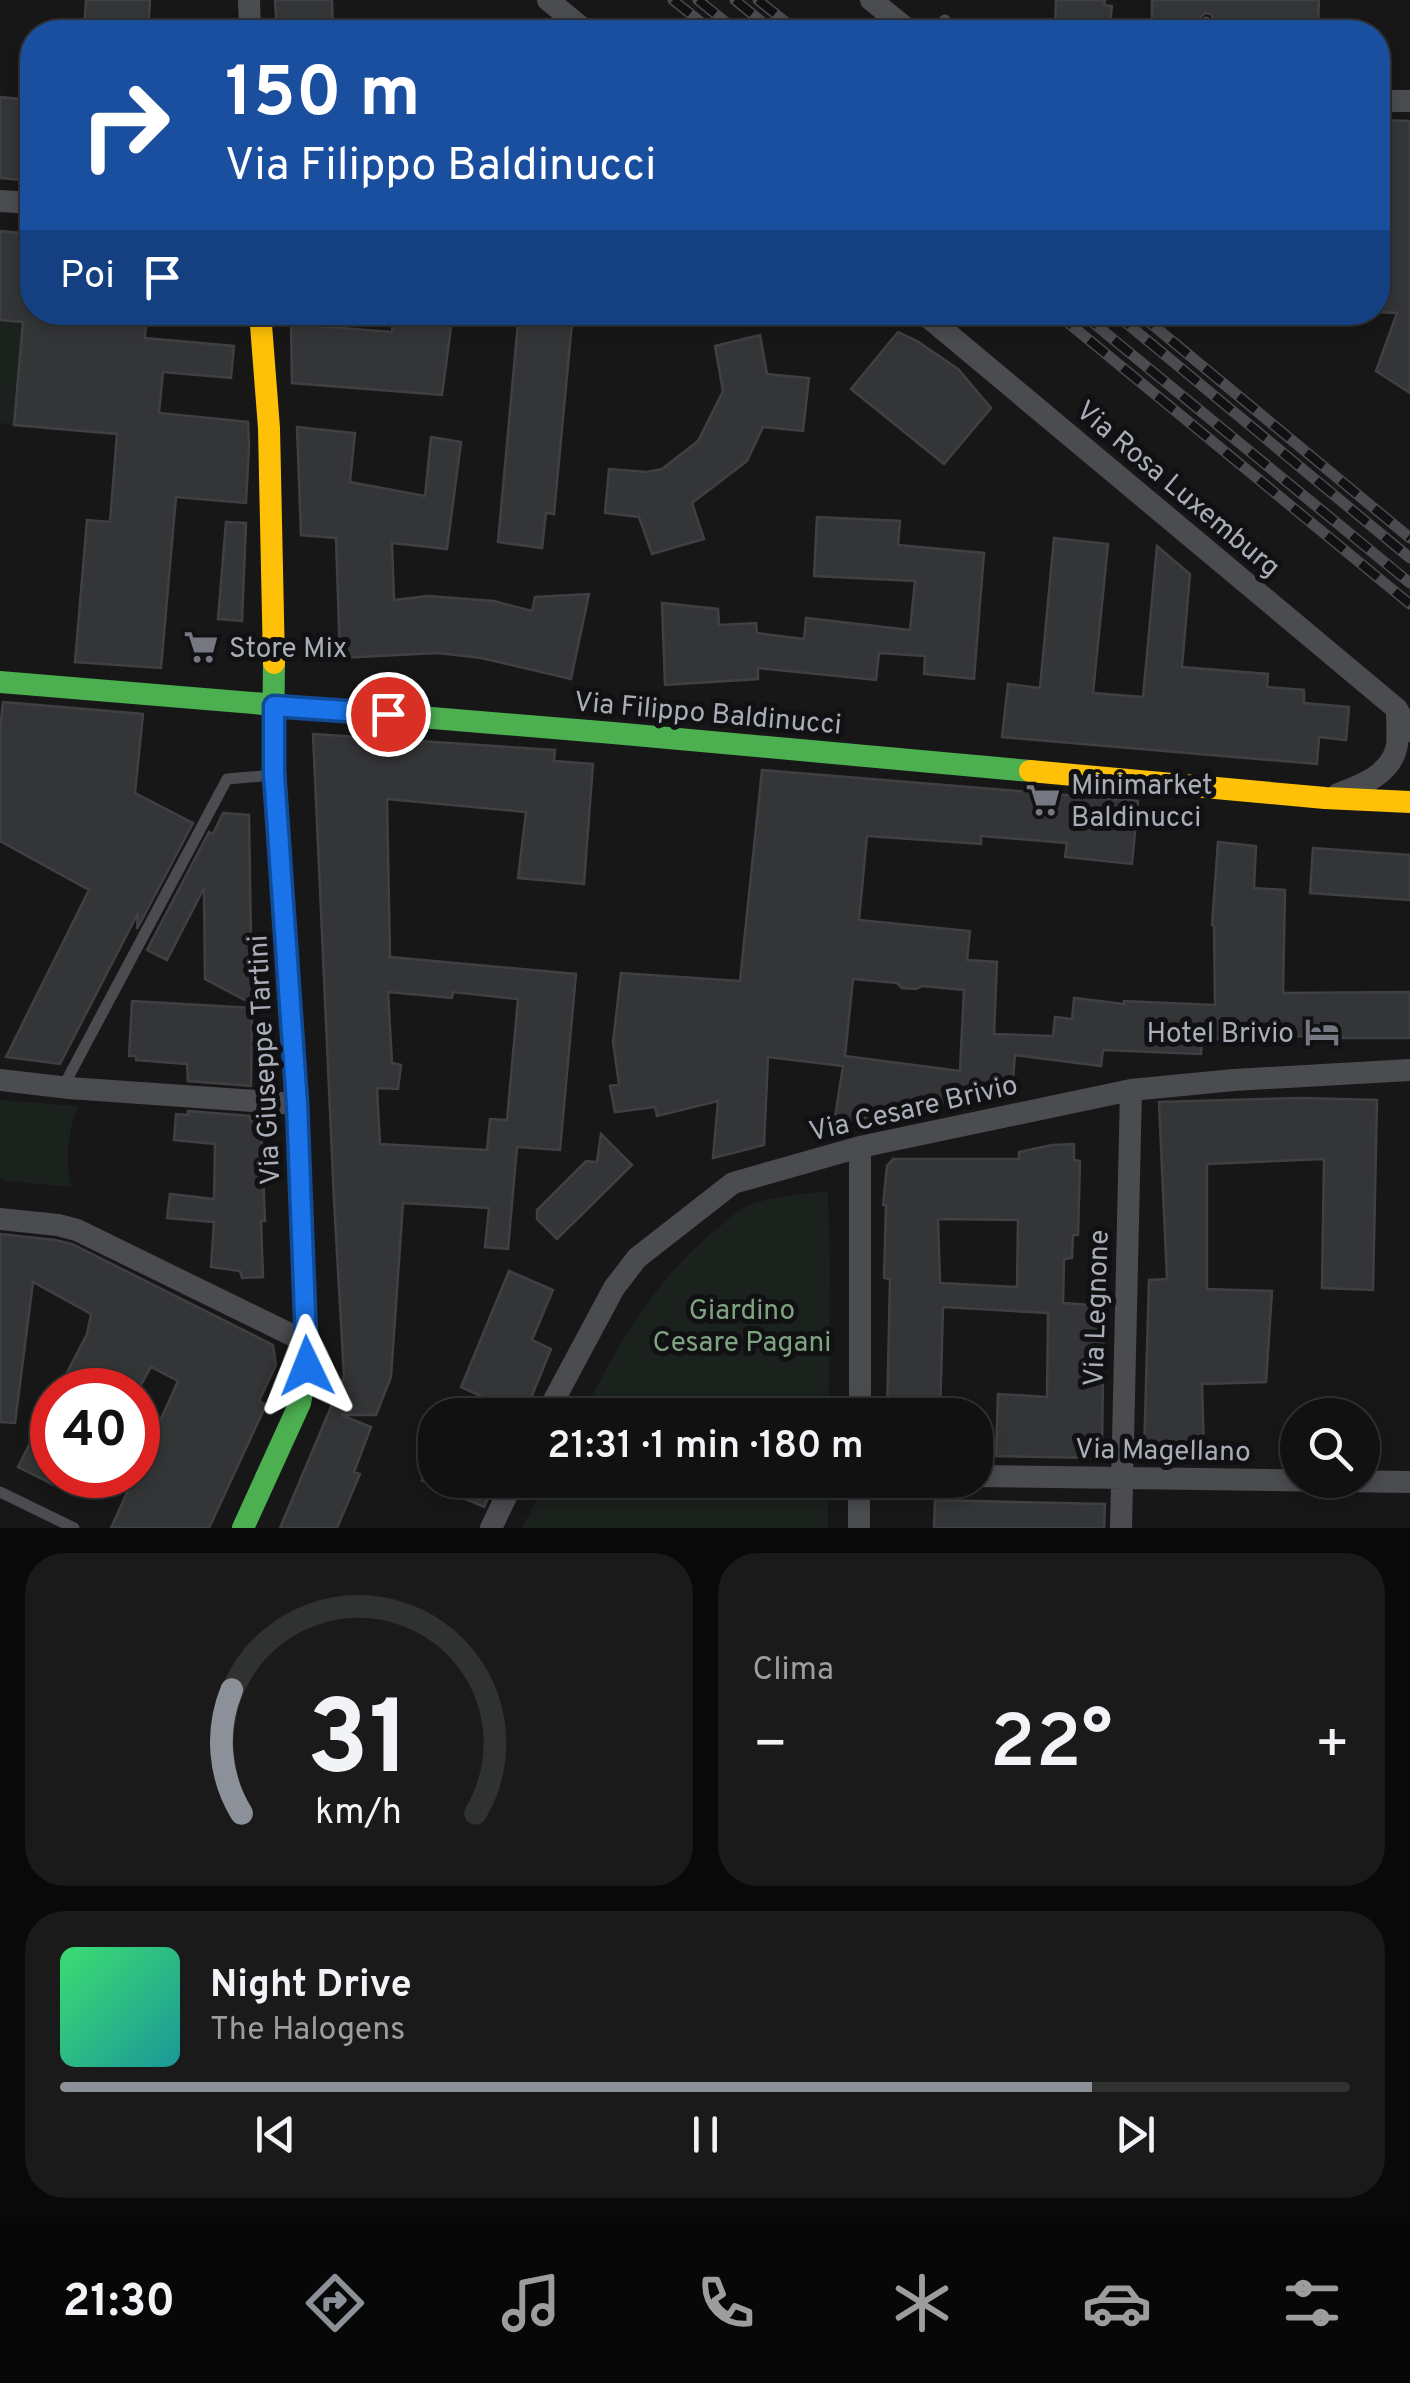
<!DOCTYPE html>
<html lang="it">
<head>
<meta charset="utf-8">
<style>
  body { margin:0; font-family:Overpass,sans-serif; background:#1a1a1a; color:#f1f3f6; height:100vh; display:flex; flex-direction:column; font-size:38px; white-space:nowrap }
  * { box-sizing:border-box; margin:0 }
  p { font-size:32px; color:#9c9d9f }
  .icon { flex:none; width:55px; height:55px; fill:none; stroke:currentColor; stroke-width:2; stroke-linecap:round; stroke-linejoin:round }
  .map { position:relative; height:1528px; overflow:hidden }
  .drawer { display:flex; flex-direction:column; gap:25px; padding:25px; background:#090909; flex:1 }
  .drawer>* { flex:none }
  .guide { position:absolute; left:20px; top:20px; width:1370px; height:305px; border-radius:40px; box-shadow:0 5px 15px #0003,0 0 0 2px #303131; background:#1a4fa0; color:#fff; overflow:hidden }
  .controls { position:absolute; left:1280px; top:1398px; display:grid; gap:20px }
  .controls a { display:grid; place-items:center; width:100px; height:100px; border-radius:50%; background:#111; box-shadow:0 5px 15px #0003,0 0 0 2px #303131; font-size:50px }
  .speed { position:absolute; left:30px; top:1368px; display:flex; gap:20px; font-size:50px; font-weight:700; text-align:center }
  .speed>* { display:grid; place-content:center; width:130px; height:130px; border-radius:50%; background:#111; box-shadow:0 5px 15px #0003,0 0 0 2px #303131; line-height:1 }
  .speed .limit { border:15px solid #d22; background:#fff; color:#111 }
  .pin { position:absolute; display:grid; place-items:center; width:85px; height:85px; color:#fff; margin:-42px; border:5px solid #fff; border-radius:50%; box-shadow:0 2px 10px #0007 }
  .me { position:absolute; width:110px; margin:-55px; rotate:358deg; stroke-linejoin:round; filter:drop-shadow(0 0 8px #0008) }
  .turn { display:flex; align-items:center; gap:35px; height:210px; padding:0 40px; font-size:45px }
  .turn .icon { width:130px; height:130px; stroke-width:2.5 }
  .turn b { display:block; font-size:70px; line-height:85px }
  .then { display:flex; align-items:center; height:95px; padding:0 40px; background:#0003; gap:20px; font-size:38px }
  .big { font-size:75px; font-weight:600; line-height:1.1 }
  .drawer .card { flex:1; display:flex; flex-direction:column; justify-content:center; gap:15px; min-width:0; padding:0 35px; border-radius:40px; background:#1a1a1a }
  .drawer .dial { align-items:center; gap:0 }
  .dial svg { height:260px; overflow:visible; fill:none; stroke:#303131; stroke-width:7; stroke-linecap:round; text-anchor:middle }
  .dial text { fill:#f1f3f6; stroke:none }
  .song { display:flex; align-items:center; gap:30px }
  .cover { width:120px; height:120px; border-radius:15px; background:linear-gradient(135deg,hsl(140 70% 55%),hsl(180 70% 35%)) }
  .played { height:10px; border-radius:5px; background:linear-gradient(90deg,#8c9099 80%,#303131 80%) }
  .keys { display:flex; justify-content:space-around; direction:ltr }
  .heat { display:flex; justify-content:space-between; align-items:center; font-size:55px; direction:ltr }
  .drawer .tiles { flex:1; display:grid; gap:25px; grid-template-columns:1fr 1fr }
  .card:last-child { grid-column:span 2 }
  .trip { position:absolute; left:418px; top:1398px; width:575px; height:100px; border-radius:40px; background:#111; box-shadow:0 5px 15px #0003,0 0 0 2px #303131; font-weight:600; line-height:100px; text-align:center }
  .tab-bar { display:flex; height:160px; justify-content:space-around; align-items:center; background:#070707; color:#9c9d9f }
  .tab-bar .icon { width:70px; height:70px }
  .tab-bar .active { color:#8c9099 }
  .tab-bar b { font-size:45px; color:#f1f3f6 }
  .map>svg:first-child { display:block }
  .green { fill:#1b211c }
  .building { fill:#343537; stroke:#3f4043; stroke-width:2.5; fill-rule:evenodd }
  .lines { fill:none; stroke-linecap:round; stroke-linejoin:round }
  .lane { stroke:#4b4c50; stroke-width:11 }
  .street { stroke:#4b4c50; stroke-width:22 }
  .fast { stroke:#4caf50; stroke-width:22 }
  .slow { stroke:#ffc107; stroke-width:22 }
  .rail-casing { stroke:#4b4c4f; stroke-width:11 }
  .rail { stroke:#111113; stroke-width:8; stroke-dasharray:22; stroke-linecap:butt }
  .route-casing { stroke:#114b97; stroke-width:25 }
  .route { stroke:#1a73e8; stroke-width:18 }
  .labels { text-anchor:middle; stroke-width:10; stroke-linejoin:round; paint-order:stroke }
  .street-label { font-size:28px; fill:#a8adb8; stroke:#111113 }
  .poi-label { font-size:28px; fill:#a8adb8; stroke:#111113; text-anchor:start }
  .park-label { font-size:28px; fill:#7fa381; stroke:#111113 }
</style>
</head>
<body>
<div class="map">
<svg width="1410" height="1528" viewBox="0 0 1410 1528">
  <rect width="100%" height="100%" fill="#171717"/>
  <path class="green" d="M0 320 23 322 14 425 0 423Z
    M0 1100 78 1106C69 1129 64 1164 72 1187L8 1181 0 1178Z
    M828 1191 830 1261 829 1415H582C617 1347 654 1280 715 1230 725 1223 735 1212 745 1207 768 1196 803 1194 828 1191Z
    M547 1480H829L828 1528H522Z"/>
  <path class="building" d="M86 0H150L148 32H84Z
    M275 0H332L333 32H300V29L277 31Z
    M1056 0H1105L1104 5 1112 6 1109 32H1055Z
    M1152 0H1319L1318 25 1215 22 1211 14 1205 13 1195 22V32H1170L1171 21H1152Z
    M0 97 32 100V181L0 178Z
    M1378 120 1410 121V393L1376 371 1397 313 1378 312Z
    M0 231 32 234V312H147L145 338 234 346 231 378 163 372 159 413 248 422 249 446 246 503 176 497 161 668 75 662 87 520 110 522 117 434 14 425 23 322 0 320Z
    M394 312H453L442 395 292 383 291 324 392 332Z
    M519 312H573L554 514 546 513 542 548 498 542Z
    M898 332 917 341 958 369 991 408 944 464 851 389Z
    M760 335 767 374 809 378 803 431 763 427 747 461 692 503 704 539 652 554 639 517 605 513 609 469 647 472 662 469 698 441 723 391 715 346Z
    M297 427 355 433 350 482 425 496 431 437 461 442 447 549 392 543 394 600 428 596 494 601 532 611 535 597 589 594 571 679 481 658 438 653 340 658 336 538 301 535Z
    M817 517 900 521 898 545 984 553 974 679 924 674 925 656 879 653 876 680 758 668V679L665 685 662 603 718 609 719 625 756 623 757 633 804 639 806 618 910 630 915 581 814 576Z
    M226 522 246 523 242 621 218 619Z
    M1054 538 1108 544 1093 693 1143 697 1157 546 1190 574 1182 667 1268 674 1267 687 1304 690V703L1349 707 1346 740 1319 737 1317 764 1002 737 1008 684 1040 688Z
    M3 702 143 714 135 793 193 823 137 929 138 913 60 1064 6 1057 89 890 0 841V730Z
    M313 734 555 750 554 761 593 764 584 884 518 878 526 812 387 799 390 957 576 974 560 1150 517 1147 508 1249 485 1247 489 1208 403 1203 391 1377 376 1415H341L371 1427 354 1472 360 1474 337 1528H280L344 1376 334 1200ZM388 992 452 998 453 992 518 999 507 1120 490 1119 487 1150 380 1144 377 1088 398 1089 401 1065 392 1063Z
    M762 770 1138 801 1132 864 1065 857 1067 843 981 836V844L867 836 859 920 970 931 967 960 997 962 994 1034 1053 1036 1055 1017 1072 1019 1074 998 1124 1004V1001L1215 1005 1214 926 1212 925 1218 842 1256 846 1254 888 1285 890 1283 993 1410 992V1038H1306V1036L1202 1040 1201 1054 1103 1050 1101 1066 1015 1055 1012 1090 834 1124 843 1066 768 1057 764 1145 713 1158 718 1101 657 1116 655 1107 615 1112 610 1086 619 1084 613 1042 621 973 740 981ZM853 979 897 983 902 988 916 989 922 986 964 990 960 1071 845 1056Z
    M223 813 249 815 252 1004 205 979 204 888 167 960 147 950 209 832 213 834Z
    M1313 848 1410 855V900L1310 893Z
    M132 1001 252 1008 251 1086 188 1081 187 1064 136 1060V1056H129Z
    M1301 1098 1377 1100 1373 1290 1322 1288 1324 1159 1207 1164V1289L1272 1291 1266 1382 1202 1384 1204 1452 1144 1454 1149 1280 1167 1279 1159 1102Z
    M188 1111 250 1116V1121L261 1122 265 1221H261L263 1277 242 1278 240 1271 211 1267 214 1222 167 1218 170 1194 214 1199 215 1144 174 1140 176 1114 188 1115Z
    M601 1134 632 1165 557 1239 537 1219V1210L586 1161 597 1162Z
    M1074 1144V1160L1080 1161 1078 1235H1073L1072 1258 1064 1259 1063 1303 1104 1306 1102 1446 1095 1458 996 1456 998 1394 1047 1397 1048 1313 943 1307 940 1415H887L890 1279 884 1278 886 1205H883L887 1166 893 1159H1019V1152L1052 1145ZM938 1219 1018 1220 1017 1287 940 1283Z
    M0 1234 55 1240 72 1244 273 1345 276 1365 259 1401 266 1405 209 1528H111L135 1475H138V1470L178 1381 151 1367 138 1390H58L87 1334 91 1314 33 1282 15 1423 0 1422Z
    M509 1271 553 1290 532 1340 551 1349 524 1415H473L481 1396 461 1387Z
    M52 1400V1484L18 1467Z
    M421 1480H497L484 1507Z
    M935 1500 1105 1504 1104 1528H934Z"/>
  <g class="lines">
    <path class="lane" d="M932 32 945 20
      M1206 32V22
      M63 1087 227 779 273 775
      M0 1492 74 1528"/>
    <path class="street" d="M249 0 250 32
      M548 0 587 32
      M871 0 911 32
      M1378 101H1410
      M0 201 32 203
      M922 312 1397 709 1410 731
      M1338 794C1362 785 1392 774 1397 745 1398 735 1397 723 1397 713
      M0 1080 69 1088 297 1104
      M0 1219 58 1225 77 1230 306 1342
      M546 1415 614 1288 637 1258 733 1183 860 1147 1131 1090 1234 1080 1410 1070
      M860 1415V1147
      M975 1476 1410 1482
      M491 1528 514 1480
      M859 1528V1480
      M1121 1528 1131 1090"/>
    <path class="fast" d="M0 682 613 733 1030 771
      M243 1528 300 1403 307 1366 297 1104 273 742 274 663"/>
    <path class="slow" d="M260 312 269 428 274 663
      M1030 771 1325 798 1410 802"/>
    <g class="rail-casing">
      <path id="rail" d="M673 0 713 32
        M698 0 738 32
        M735 0 774 32
        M758 0 798 32
        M1055 312 1410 604
        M1080 312 1410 583
        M1113 312 1410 558
        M1137 312 1410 538"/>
    </g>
    <use href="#rail" class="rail"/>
  </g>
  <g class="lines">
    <g class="route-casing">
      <path id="route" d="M307 1366 297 1104 274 774V706L388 714"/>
    </g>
    <use href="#route" class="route"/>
  </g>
  <defs>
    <g id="supermarket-bare" transform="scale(2.7)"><path d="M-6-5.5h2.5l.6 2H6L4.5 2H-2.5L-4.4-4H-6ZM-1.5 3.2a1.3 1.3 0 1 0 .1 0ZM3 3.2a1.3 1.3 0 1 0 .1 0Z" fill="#757880" stroke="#111113" stroke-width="2.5" paint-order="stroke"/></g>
    <g id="hotel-bare" transform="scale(2.7)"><path d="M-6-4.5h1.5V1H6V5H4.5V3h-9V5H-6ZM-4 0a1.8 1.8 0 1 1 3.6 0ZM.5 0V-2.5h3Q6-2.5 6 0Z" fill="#757880" stroke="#111113" stroke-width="2.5" paint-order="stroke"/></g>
  </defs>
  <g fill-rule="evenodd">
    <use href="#supermarket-bare" x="201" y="647"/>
    <use href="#supermarket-bare" x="1043" y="800"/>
    <use href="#hotel-bare" x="1322" y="1032"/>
  </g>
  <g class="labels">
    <g class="street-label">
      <text transform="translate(1179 488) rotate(40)" y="10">Via Rosa Luxemburg</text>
      <text transform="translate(708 712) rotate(5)" y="10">Via Filippo Baldinucci</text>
      <text transform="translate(263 1060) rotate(-93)" y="10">Via Giuseppe Tartini</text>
      <text transform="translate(913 1107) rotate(-13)" y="10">Via Cesare Brivio</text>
      <text transform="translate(1095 1308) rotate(-88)" y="10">Via Legnone</text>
      <text transform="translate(1163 1449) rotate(1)" y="10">Via Magellano</text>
    </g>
    <g class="poi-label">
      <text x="229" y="657">Store Mix</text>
      <text x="1071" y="794">Minimarket<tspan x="1071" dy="32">Baldinucci</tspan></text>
      <text x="1294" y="1042" text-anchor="end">Hotel Brivio</text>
    </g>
    <g class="park-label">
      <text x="742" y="1319">Giardino<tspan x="742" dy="32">Cesare Pagani</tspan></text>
    </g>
  </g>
</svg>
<div class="controls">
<a><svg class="icon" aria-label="search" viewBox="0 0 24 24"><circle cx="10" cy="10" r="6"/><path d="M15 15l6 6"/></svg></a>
</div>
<div class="speed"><div class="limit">40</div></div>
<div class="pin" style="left:388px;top:714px;background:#d93025"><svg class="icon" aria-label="arrive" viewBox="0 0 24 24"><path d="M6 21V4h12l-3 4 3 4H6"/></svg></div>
<svg class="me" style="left:307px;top:1366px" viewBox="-20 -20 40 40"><path d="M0-17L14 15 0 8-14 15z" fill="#1a73e8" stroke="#fff" stroke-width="4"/></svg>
<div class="trip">21:31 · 1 min · 180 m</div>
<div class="guide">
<div class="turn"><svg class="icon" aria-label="right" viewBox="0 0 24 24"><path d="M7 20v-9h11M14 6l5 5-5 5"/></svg><div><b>150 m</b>Via Filippo Baldinucci</div></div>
<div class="then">Poi<svg class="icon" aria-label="arrive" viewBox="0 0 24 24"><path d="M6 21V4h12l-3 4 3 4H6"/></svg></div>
</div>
</div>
<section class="drawer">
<div class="tiles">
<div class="card dial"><svg viewBox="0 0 100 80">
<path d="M14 69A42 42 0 1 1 86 69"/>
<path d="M14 69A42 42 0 0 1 11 31" stroke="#8c9099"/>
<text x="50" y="56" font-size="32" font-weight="700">31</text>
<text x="50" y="72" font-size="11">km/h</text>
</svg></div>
<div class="card"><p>Clima</p>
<div class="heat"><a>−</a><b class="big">22°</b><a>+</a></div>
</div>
<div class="card">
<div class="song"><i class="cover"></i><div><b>Night Drive</b><p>The Halogens</p></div></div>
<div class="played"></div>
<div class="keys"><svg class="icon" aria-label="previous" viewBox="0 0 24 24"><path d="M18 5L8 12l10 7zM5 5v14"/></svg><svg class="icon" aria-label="pause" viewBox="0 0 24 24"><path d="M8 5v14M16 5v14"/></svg><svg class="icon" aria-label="next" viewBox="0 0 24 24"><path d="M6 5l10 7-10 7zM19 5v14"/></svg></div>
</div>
</div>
</section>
<nav class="tab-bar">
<b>21:30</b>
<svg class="icon active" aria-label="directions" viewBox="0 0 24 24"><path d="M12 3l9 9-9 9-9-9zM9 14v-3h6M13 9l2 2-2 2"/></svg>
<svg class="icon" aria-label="music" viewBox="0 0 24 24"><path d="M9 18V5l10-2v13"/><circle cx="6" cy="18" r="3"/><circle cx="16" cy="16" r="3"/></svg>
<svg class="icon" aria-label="phone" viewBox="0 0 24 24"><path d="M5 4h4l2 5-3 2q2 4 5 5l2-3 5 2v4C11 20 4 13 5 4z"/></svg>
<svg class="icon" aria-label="climate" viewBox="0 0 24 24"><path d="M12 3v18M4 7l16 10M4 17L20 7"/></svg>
<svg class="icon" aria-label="car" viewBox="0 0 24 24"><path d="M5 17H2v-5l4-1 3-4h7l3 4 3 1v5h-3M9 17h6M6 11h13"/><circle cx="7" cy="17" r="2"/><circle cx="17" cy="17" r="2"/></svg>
<svg class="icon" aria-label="filters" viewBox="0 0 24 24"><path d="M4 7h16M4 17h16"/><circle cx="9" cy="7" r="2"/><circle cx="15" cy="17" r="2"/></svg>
</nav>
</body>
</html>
